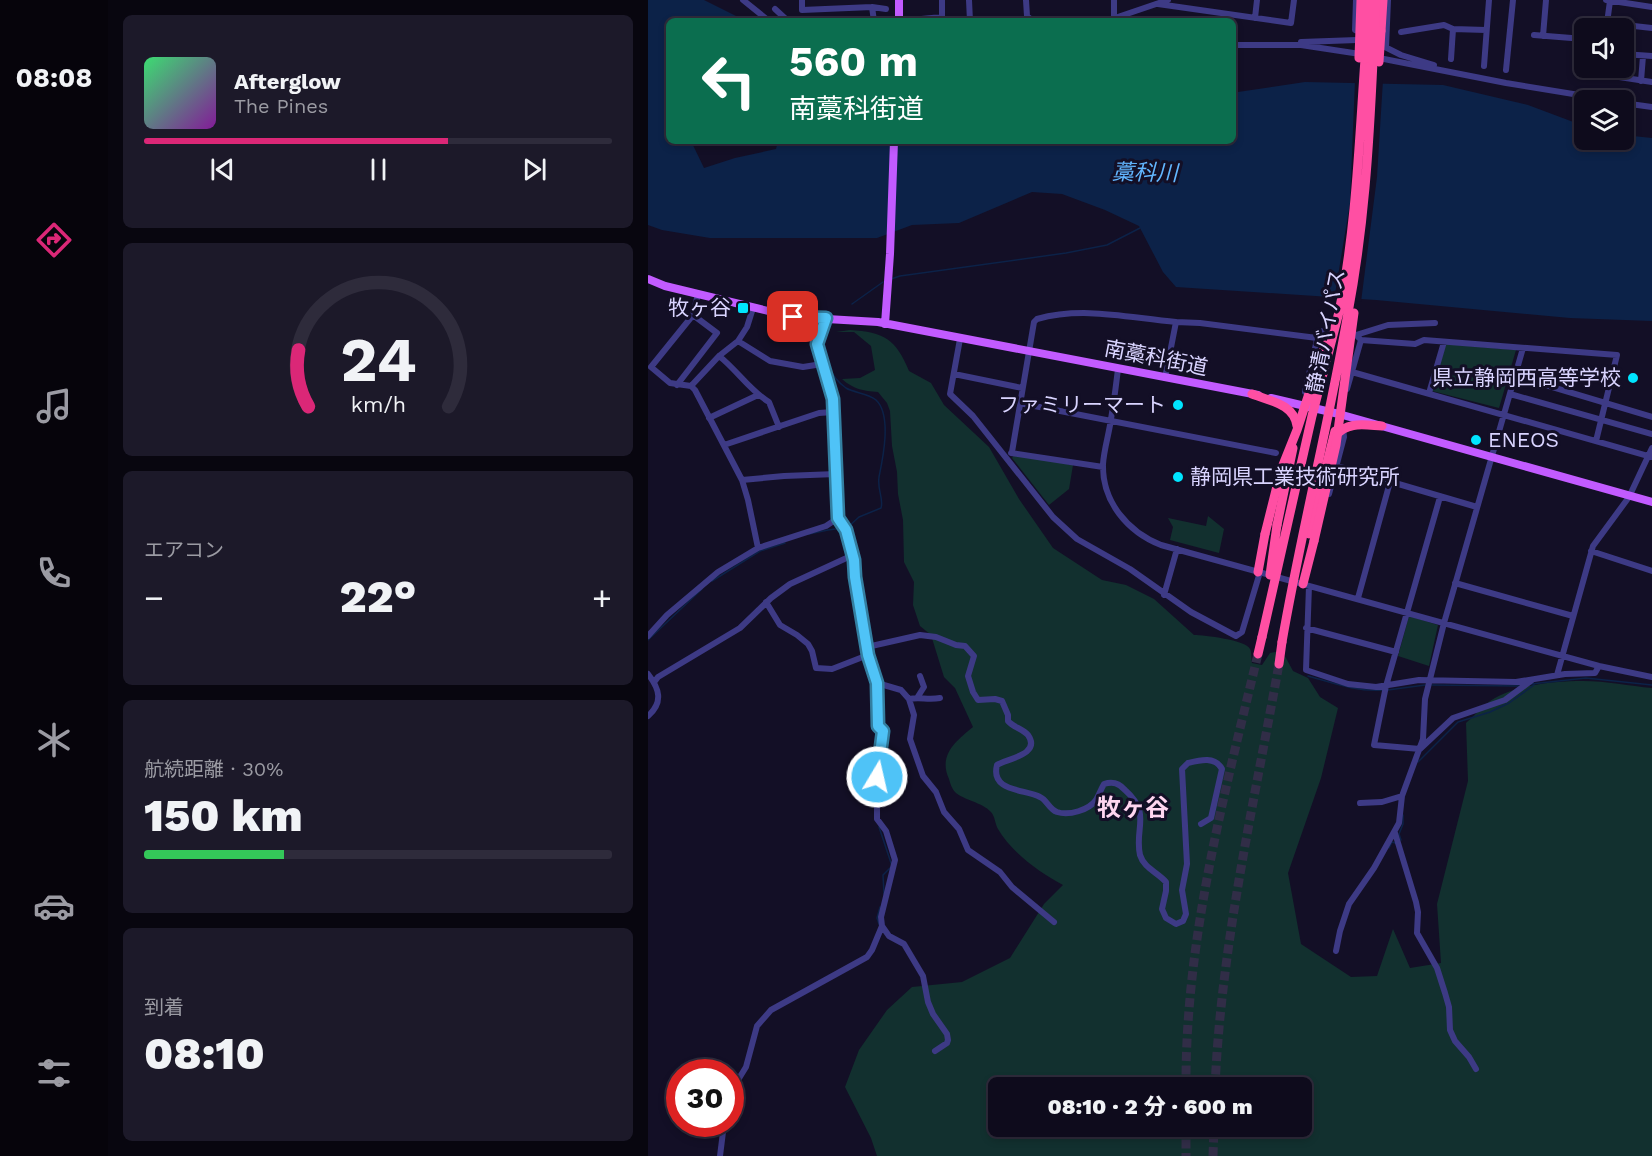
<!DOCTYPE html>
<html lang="ja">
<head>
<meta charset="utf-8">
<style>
  body { margin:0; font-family:"Work Sans","Noto Sans JP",sans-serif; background:#1c1929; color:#f1f3f6; height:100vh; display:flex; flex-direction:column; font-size:22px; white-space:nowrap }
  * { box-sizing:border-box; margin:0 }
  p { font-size:20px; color:#9b9ba3 }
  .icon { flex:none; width:33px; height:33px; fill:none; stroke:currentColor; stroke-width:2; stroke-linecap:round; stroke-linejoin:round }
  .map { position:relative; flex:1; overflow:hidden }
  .side { display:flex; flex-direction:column; gap:15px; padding:15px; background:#08060f; width:540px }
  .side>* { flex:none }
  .hud { position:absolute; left:18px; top:18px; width:570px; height:126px; border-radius:9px; box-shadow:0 3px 9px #0003,0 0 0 2px #2e2b3b; background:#0b6e4f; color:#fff; overflow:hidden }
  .controls { position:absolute; left:926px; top:18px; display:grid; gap:12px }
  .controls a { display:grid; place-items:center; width:60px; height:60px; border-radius:9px; background:#0e0b1c; box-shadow:0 3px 9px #0003,0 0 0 2px #2e2b3b; font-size:30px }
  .speed { position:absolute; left:18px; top:1059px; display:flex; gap:12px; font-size:30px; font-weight:700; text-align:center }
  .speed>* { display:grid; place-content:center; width:78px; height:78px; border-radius:50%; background:#0e0b1c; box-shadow:0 3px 9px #0003,0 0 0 2px #2e2b3b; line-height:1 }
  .speed .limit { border:9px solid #d22; background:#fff; color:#111 }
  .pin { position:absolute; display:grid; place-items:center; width:51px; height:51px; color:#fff; margin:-26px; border-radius:12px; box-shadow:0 3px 9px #0006 }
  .me { position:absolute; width:66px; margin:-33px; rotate:9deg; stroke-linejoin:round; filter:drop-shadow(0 0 4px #0008) }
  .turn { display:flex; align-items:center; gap:21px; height:126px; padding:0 24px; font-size:27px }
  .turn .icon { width:78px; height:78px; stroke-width:2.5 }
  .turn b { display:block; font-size:42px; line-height:51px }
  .big { font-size:45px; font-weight:800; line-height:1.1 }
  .side .card { flex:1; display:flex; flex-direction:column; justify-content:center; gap:9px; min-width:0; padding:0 21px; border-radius:9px; background:#1c1929 }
  .side .dial { align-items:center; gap:0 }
  .dial svg { height:156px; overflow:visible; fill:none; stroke:#2e2b3b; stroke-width:7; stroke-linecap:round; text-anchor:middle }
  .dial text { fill:#f1f3f6; stroke:none }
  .song { display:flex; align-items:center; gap:18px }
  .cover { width:72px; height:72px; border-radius:9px; background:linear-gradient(135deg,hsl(140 70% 55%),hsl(290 70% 35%)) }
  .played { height:6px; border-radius:3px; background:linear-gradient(90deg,#db2777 65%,#2e2b3b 65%) }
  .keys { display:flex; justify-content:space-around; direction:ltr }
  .heat { display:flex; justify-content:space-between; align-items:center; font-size:33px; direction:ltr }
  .charge { height:9px; border-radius:4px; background:linear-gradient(90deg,#34c759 30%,#2e2b3b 0) }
  .trip { position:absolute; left:340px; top:1077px; width:324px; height:60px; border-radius:9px; background:#0e0b1c; box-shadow:0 3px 9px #0003,0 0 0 2px #2e2b3b; font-weight:800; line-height:60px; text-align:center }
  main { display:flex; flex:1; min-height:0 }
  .tab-bar { display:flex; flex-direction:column; width:108px; justify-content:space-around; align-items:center; background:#06040b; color:#9b9ba3 }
  .tab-bar .icon { width:42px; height:42px }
  .tab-bar .active { color:#db2777 }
  .tab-bar b { font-size:27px; color:#f1f3f6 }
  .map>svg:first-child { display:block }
  .green { fill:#12302f; fill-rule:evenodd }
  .water { fill:#0c2248 }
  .pier { fill:#130f26 }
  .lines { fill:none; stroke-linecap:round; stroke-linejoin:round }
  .stream { stroke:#0c2248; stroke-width:1.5 }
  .highway-tunnel { stroke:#312d47; stroke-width:9; stroke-dasharray:9 4.5; stroke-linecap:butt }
  .minor { stroke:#3d3a85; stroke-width:6 }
  .major { stroke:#c25bff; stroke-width:8 }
  .highway { stroke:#ff4fa3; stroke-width:9 }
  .highway-bridge { stroke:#ff4fa3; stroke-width:9 }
  .route-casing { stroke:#337fa1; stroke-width:15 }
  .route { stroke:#4fc3f7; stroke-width:10 }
  .poi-dot { fill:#00e5ff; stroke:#130f26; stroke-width:2 }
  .labels { text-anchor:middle; stroke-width:6; stroke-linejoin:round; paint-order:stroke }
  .poi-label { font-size:21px; fill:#d9d4ff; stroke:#130f26; text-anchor:end }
  .street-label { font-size:21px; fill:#d9d4ff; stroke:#130f26 }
  .water-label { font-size:22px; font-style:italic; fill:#62b6ff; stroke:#130f26 }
  .quarter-label { font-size:24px; font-weight:bold; fill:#ffd6f0; stroke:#130f26 }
</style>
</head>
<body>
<main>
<nav class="tab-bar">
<b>08:08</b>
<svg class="icon active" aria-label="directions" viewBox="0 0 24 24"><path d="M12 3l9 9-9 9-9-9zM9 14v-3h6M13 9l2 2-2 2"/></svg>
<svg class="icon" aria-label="music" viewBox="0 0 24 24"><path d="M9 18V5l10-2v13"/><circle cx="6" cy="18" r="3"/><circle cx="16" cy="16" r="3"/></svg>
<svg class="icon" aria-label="phone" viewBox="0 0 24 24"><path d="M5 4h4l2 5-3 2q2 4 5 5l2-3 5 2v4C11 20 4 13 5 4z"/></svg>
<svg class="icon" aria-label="climate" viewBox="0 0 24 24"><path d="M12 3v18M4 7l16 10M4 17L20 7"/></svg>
<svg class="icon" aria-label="car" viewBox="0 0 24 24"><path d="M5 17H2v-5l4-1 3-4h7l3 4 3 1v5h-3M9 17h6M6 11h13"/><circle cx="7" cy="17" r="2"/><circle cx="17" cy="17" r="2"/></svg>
<svg class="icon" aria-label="filters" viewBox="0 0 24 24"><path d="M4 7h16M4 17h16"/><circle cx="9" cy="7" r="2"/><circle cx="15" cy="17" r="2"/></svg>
</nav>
<section class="side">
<div class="card">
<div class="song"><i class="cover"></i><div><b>Afterglow</b><p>The Pines</p></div></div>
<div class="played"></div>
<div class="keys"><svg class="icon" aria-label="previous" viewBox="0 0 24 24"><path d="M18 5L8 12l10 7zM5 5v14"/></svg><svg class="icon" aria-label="pause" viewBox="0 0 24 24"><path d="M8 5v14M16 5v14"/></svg><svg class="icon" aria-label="next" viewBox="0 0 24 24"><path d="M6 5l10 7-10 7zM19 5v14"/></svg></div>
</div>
<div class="card dial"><svg viewBox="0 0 100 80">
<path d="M14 69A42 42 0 1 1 86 69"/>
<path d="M14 69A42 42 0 0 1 9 40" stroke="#db2777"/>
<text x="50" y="56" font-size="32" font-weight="700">24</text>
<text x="50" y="72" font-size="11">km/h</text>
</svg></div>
<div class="card"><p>エアコン</p>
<div class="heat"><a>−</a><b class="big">22°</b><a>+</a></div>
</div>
<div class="card"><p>航続距離 · 30%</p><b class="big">150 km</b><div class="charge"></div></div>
<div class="card"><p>到着</p><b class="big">08:10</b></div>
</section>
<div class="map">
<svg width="1004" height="1156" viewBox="0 0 1004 1156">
  <rect width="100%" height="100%" fill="#130f26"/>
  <path class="green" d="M202 330C236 332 248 339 261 371L283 383 296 405 341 447 371 499 405 548 454 580 478 585 506 599 546 635C556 635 598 640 602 649 604 652 603 659 604 663L614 665 622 653 632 651 638 658 645 671 660 678 672 697 690 708 673 778 640 873 653 944 703 977 729 976 745 929 762 968 793 963 789 904 820 781 818 723C825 717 831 710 838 704 862 685 905 681 935 681 958 681 982 686 1004 688V1156H229L223 1138 197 1087 211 1050 239 1010 264 987 314 982 362 958 396 904 415 885C392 873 363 852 350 829 347 824 347 816 343 812 334 802 315 800 307 792 304 789 302 783 301 779 290 755 308 741 325 727L307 688 296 677 283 635 272 626 265 605 266 582 256 562 255 520 250 494 249 472 244 446 242 411 239 403 230 392C215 391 205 389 194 379L212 378 227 370 223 346 206 332H188ZM351 1088H654V1126H351Z
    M798 344 868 350 851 408 784 391Z
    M366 455 425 465 421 489 401 505 364 458Z
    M560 516 576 529 571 553 522 540 525 527 520 518 558 526Z
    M761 616 790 625 781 666 750 656Z"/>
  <path class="water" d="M0 0H56L98 21H21V141H43L56 168 87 158 128 149 130 141H585V96L590 92 657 82 795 85 880 105 936 126V140H975V135L1004 138V321L922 318 728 300 528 287 515 272 491 226 457 210 414 194 384 192 311 223 264 225 229 238H62L14 230 0 225Z"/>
  <path class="pier" d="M707 80H735L729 177 713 302 686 300 702 203Z"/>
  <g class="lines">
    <path class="stream" d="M243 279 252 276 418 253 459 245 492 228
      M204 304 235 282
      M174 339C176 358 181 376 198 388 206 393 220 393 228 400 244 415 235 458 231 477 229 490 236 499 233 508L211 517 199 528
      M201 529 209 557 210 571
      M161 534 180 530 195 528
      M64 581 112 551 137 543
      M211 585 224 645
      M0 640 54 589
      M225 649 233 683
      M660 676C685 683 709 692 735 690
      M883 684 938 678 1004 685
      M784 685 873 686
      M740 690 777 685
      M233 719V687
      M770 762 810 722 842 712 861 703 886 685
      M226 799V777
      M231 827 244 866 235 875 236 894
      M753 840 751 834 755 824V815
      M741 848 744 842 747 843
      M231 924 229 918 232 907"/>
    <path class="highway-tunnel" d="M538 1088C537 940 576 796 610 654
      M567 1088C573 945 606 804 631 664
      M538 1126V1156
      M565 1156 566 1126"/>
    <path class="minor" d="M95 0 121 21
      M154 0V10L224 7 238 9
      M294 0V20
      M321 0 322 21
      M378 0 379 16 385 21
      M466 0V18
      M708 0 707 30 714 32
      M958 0 1004 7
      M962 1 959 23 1004 28
      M510 4 643 23 646 0
      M224 7 226 21
      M127 9 140 21
      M607 18 609 0
      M263 20 294 17
      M458 21 520 0
      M753 32 796 25 805 29 838 30
      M886 35 936 39
      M895 36 898 0
      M653 42 709 40
      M585 45H653L712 54
      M735 46 753 55 786 65
      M738 47 740 0
      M975 54 1004 56
      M736 59 858 83 962 100
      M803 59 805 29
      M836 66 841 0
      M946 68 945 73 1004 82
      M858 70 865 0
      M993 81 995 56
      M975 103 1004 107
      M50 294 45 315 3 367 22 383 43 386 47 390 94 480 136 476 188 474
      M708 335 713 340 767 344 776 340 969 355 948 441
      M708 335 740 325 787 323
      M312 339 302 394 325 416 405 517 429 539 482 569 543 612 588 636 594 632 612 572
      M90 341 122 361 155 367 174 364
      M71 356C89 370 102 391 121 402L131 427
      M470 369C468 385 466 402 463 419 461 434 456 449 455 464 454 502 480 532 513 545L951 666 1004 677
      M704 372 1004 457
      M306 374 374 388
      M867 376 1004 417
      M517 378 528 322 552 323 669 338
      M29 385 69 333 45 315
      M43 386 71 356 90 341 99 327 105 308
      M699 389 713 340
      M657 392 671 331 678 332
      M781 393 796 342
      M862 394 1004 434
      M371 403 628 453
      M61 418 110 395
      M76 445 171 413 185 412
      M364 452 386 322 389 319C436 306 481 318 528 322
      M363 453 455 467
      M689 466 829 507
      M94 480 100 500 110 548
      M681 494 696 437 695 428
      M792 497 738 686 726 745 772 749 805 718 857 700 884 680
      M943 551 1004 571
      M807 583 925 616
      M661 586 658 670 700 684 728 687 771 680 868 682 917 674 947 673 951 666
      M516 595 529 549
      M710 598 742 482
      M118 602 132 625 149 635 160 644 164 651 168 668 184 669 220 655
      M658 628 748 652
      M0 636 19 615 70 572 110 548 178 526 190 518
      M219 647 272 635 288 637 308 645 317 646 326 656 320 676 325 692 330 700 347 699 354 701 360 715V721C365 727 375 729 380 735 394 755 357 759 349 765 342 792 377 789 392 797 399 800 401 809 409 812 421 816 441 810 448 800 451 795 453 789 456 784 465 781 471 783 477 790 504 814 486 828 492 855 496 868 509 872 518 882V891L514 909 518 918 528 924 535 921 538 914 534 890 539 864 534 769 540 763C552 760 567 756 574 769L563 818 553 824
      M0 674C11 688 16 702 0 716
      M909 675 945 546 981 497 1004 448
      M7 681 10 677 92 628 123 598 142 584 205 555
      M229 683 253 690 261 699 266 715 262 739 275 776 288 792 296 812 311 829 320 850 352 872 364 887 406 922
      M269 698 276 687 272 676
      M261 699C271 697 281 700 292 698
      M712 803 734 802 754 796
      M747 833 768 902 770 912 769 933 789 968 797 993 801 1007 802 1030 807 1041 821 1057 828 1069
      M234 926 241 936 256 944 275 976 280 1002 285 1014 299 1034 300 1040 299 1043 287 1051
      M688 951 692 931 701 904 726 868 751 823 754 796 775 739 777 699 796 623 875 348
      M82 1093 98 1067 109 1026 123 1010 219 957 224 950 234 926 233 917 247 860 238 831 229 819V777L235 731 230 726 229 683 220 655 207 577 206 560 198 530 190 518 185 399 169 344 178 318
      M72 1156 76 1124"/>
    <path class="major" d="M251 21V0
      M0 279 17 286 145 317 230 322 610 395
      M237 324 242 254 246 141
      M623 398 691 414 1004 502"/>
    <path class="highway" d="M733 31 735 0
      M691 312C708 229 711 144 717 59
      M700 313C716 228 721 147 725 61
      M604 394C622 401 646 404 649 426
      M687 436C700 421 716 425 734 426
      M629 525 645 448
      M661 534 687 431
      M610 572 617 534
      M655 584 666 541
      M610 654 614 637
      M631 664 634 642"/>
    <path class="highway-bridge" d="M711 58 713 0
      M717 59 720 0
      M725 61 728 0
      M731 62 733 31
      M617 534 633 470 649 430 677 345
      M666 541 688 445 706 313
      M622 575 629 525
      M614 637 664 416 691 312
      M634 642C653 532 681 423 700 313"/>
  </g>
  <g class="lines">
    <g class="route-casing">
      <path id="route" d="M145 317 178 318 169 344 185 399 190 518 198 530 206 560 207 577 220 655 229 683 230 726 235 731 229 777"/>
    </g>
    <use href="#route" class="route"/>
  </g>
  <g class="poi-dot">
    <rect x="89" y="302" width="12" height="12" rx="3"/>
    <circle cx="985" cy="378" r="6"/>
    <circle cx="530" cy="405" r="6"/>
    <circle cx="828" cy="440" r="6"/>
    <circle cx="530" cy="477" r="6"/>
  </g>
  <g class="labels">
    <g class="poi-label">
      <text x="83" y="315">牧ヶ谷</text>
      <text x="973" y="385">県立静岡西高等学校</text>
      <text x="518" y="412">ファミリーマート</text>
      <text x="840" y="447" text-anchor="start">ENEOS</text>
      <text x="542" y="484" text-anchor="start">静岡県工業技術研究所</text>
    </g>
    <g class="street-label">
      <text transform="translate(678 331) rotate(-79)" y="7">静清バイパス</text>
      <text transform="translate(508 358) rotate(11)" y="7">南藁科街道</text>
    </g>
    <g class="water-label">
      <text transform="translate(497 172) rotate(1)" y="8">藁科川</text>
    </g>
    <g class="quarter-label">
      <text x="485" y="816">牧ヶ谷</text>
    </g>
  </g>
</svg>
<div class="controls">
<a><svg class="icon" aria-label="sound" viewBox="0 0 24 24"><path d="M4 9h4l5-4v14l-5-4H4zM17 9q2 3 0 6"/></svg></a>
<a><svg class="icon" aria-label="layers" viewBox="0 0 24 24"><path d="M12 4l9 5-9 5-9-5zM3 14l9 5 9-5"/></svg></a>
</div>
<div class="speed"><div class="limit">30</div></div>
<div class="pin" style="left:145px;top:317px;background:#d93025"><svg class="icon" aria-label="arrive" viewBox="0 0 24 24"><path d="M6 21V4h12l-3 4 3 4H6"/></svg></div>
<svg class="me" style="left:229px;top:777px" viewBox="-20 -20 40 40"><circle r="17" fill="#4fc3f7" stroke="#fff" stroke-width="3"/><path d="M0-11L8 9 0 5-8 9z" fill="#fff"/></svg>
<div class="trip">08:10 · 2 分 · 600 m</div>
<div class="hud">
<div class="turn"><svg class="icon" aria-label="left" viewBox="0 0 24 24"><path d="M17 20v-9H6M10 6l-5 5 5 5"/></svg><div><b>560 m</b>南藁科街道</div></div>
</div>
</div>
</main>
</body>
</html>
